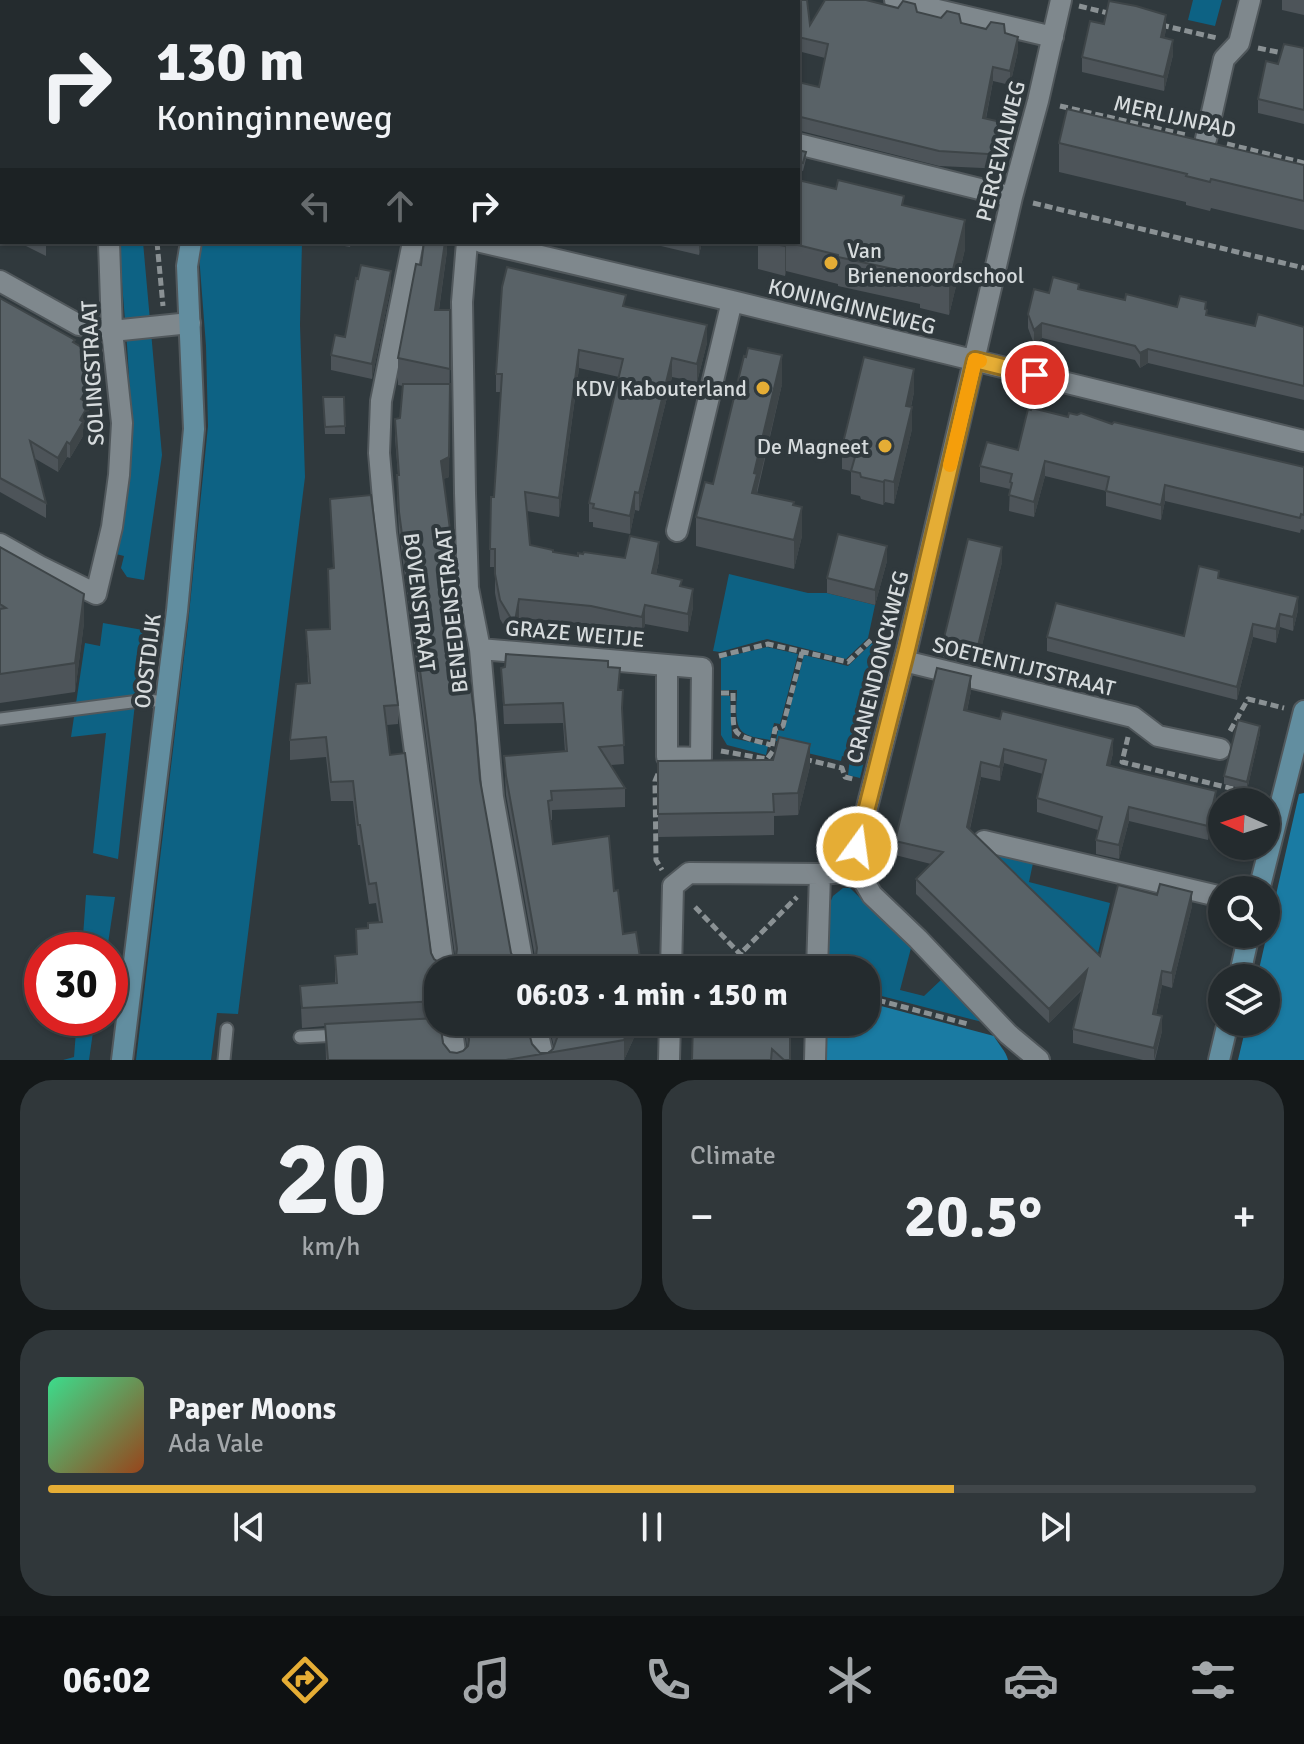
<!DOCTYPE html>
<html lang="en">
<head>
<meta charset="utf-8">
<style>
  body { margin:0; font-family:Signika,sans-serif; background:#30373a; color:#f1f3f6; height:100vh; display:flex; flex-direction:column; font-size:30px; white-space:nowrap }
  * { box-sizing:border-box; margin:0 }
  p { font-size:26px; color:#a3a7aa }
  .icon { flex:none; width:44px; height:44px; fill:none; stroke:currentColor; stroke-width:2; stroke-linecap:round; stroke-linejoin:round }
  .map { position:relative; height:1060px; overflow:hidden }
  .details { display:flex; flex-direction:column; gap:20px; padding:20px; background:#141819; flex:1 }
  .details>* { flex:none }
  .hud { position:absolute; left:0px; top:0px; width:800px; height:244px; box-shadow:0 2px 6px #0004,0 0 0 2px #41474a; background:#242b2e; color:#f1f3f6; overflow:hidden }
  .needle { width:52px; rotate:273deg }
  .controls { position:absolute; left:1208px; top:788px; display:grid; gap:16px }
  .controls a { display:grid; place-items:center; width:72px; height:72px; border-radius:50%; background:#242b2e; box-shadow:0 2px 6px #0004,0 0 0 2px #41474a; font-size:40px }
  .speed { position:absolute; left:24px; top:932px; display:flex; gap:16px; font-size:40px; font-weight:700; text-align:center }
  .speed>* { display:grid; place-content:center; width:104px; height:104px; border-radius:50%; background:#242b2e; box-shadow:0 2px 6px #0004,0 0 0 2px #41474a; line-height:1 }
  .speed .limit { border:12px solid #d22; background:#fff; color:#111 }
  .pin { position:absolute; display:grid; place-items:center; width:68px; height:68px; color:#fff; margin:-34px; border:4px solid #fff; border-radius:50%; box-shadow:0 2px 8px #0007 }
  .me { position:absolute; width:88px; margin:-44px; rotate:14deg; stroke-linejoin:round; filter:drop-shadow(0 0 6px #0008) }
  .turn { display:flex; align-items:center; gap:28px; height:168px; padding:0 24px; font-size:36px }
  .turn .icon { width:104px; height:104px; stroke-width:2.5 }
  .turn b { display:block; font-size:56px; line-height:68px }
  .lanes { display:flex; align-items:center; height:76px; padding:0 24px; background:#0003; justify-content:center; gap:40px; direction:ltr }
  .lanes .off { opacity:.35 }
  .big { font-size:60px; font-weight:800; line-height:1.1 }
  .details .tile { flex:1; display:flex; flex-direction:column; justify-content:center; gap:12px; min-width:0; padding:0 28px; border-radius:32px; background:#30373a }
  .details .dial { align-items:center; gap:0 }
  .dial b { font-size:104px; line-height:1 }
  .song { display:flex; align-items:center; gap:24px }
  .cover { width:96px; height:96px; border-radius:12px; background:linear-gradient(135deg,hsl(150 70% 55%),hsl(20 70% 35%)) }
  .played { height:8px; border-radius:4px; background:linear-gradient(90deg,#e5ad35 75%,#41474a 75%) }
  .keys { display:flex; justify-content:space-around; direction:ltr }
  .heat { display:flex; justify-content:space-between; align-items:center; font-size:44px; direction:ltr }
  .details .tiles { flex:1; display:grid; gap:20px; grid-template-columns:1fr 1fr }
  .tile:last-child { grid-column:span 2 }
  .trip { position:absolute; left:424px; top:956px; width:456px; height:80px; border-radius:32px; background:#242b2e; box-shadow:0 2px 6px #0004,0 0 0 2px #41474a; font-weight:800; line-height:80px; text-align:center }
  .tab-bar { display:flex; height:128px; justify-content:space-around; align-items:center; background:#0e1112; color:#a3a7aa }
  .tab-bar .icon { width:56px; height:56px }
  .tab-bar .active { color:#e5ad35 }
  .tab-bar b { font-size:36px; color:#f1f3f6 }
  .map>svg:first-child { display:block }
  .green { fill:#0d6284 }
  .forest { fill:#1a7ba3 }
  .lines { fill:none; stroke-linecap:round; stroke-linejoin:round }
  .lane-casing { stroke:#51585c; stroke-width:15 }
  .street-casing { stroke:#51585c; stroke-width:24 }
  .secondary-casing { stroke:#51585c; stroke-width:24 }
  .path { stroke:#8a9194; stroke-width:5; stroke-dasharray:8 4; stroke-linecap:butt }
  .lane { stroke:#7f888d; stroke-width:11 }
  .street { stroke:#7f888d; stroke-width:20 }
  .secondary { stroke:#628ea0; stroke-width:20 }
  .wall { fill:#4d5459 }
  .shaded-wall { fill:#3e4548 }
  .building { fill:#596267; stroke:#3e4548; stroke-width:2 }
  .route-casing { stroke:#957022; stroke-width:20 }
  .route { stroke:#e5ad35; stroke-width:14 }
  .slow { stroke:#f59e0b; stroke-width:14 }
  .poi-dot { fill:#e5ad35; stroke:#30393d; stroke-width:3 }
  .labels { text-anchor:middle; stroke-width:8; stroke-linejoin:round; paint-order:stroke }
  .street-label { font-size:22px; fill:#d6dbdd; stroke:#30393d }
  .poi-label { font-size:22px; fill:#d6dbdd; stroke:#30393d; text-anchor:end }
</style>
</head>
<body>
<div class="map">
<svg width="1304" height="1060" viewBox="0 0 1304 1060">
  <rect width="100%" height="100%" fill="#30393d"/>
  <path class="green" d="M1193 0H1222L1215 26 1188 20Z
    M120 242H143L162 455 144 580 127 577 121 568 124 556 116 554C127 497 133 435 129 377 127 332 121 287 120 242Z
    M198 242H223L228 245 248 242H302L300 325 305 477 238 1014 217 1013 211 1060H136L188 624 208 426 206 346Z
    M729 574 808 593H827L875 605 868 638 846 659 767 639 720 652 713 651Z
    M103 623 143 630 118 859 93 853 106 733 71 737 85 643 100 646Z
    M872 643 891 649 860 778 848 775 850 758 842 756 841 761 778 746 779 741H776L778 730 784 731 804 655 848 666Z
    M767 647 798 654 780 724 774 723 770 740C762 738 751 738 744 733 733 726 737 702 737 690H721V658Z
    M721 696H730L732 738 768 746 766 755 727 745 721 735Z
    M999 854 1033 863 1029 882 1110 903 1098 953 1091 955 994 859Z
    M843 888H850L911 948 900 990 924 996 942 979 986 1023 866 992V970H828L829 905 833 896Z
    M86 895 115 897 107 950H82Z
    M77 1018H95L89 1060H63L74 1057Z"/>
  <path class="forest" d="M1304 793V1060H1238L1247 1022H1266V978H1257L1299 794Z
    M866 1002 994 1036C998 1044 1006 1051 1008 1060H826L827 1022H866Z"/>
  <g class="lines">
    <g class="lane-casing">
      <path id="lane" d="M0 719 147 700 166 702
        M300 1037 339 1035
        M224 1060 227 1029"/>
    </g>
    <g class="street-casing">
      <path id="street" d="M895 0 1053 37
        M130 2V0
        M445 2V0
        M519 2V0
        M0 20 2 21
        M1206 139 1224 59 1239 43 1250 0
        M798 144 1012 197
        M413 242 381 401 379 453 386 533 444 970
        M467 242 462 302 465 493 468 588 480 649 493 797 524 970
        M481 242 732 301 1304 441
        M0 281 79 325 112 331 190 323
        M677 531 732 301
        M0 544 39 566 96 594 112 527 119 475 122 423 112 331 109 242
        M480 649 702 668 701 758 667 757V665
        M904 661 1133 717 1158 736 1220 749
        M984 841 1222 897
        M671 970 673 886 689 873 820 874 858 871
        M817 970 820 874
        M451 1022 456 1060
        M535 1022 544 1060
        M669 1060 670 1022
        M815 1060 816 1022
        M1039 1060 1008 1034 918 939 872 895 858 871 857 847 907 649 1012 197 1038 101 1061 0"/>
    </g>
    <g class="secondary-casing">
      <path id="secondary" d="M183 2V0
        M1259 890 1304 711
        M1239 978 1249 934
        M122 1060 177 611 194 429 187 266 191 242
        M1219 1060 1228 1022"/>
    </g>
    <path class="path" d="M1079 6 1112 14
      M1161 25 1217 38
      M1258 48 1287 54
      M1060 106 1186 135
      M1227 144 1304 163
      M1033 203 1304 268
      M157 242 163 306
      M719 656 768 644 848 662 871 640 888 644
      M721 693H733C734 737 727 733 771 745
      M1230 731 1248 699 1284 708
      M1128 737 1122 762 1263 796
      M772 746 775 729 783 726 802 652
      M721 751 767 759 773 751 778 753
      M804 759 842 768 845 777 853 779
      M658 774 655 781 656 860 662 870
      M695 907 740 954 779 970
      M730 970 740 954 797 897
      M866 997 968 1024"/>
    <use href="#lane" class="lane"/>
    <use href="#street" class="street"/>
    <use href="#secondary" class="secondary"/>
  </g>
  <path class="wall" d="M53 0H79V2H57Z
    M1282 0H1304V15L1282 10Z
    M798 2 810 25 917 12 1005 33 1018 51 1010 85 993 81 986 119 1001 133 1009 149 1004 169 939 166 801 131 798 132V82L819 87 825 58 798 51Z
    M1104 24 1166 30 1164 38 1173 55 1164 91 1082 72V57Z
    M0 36 2 38V234L0 233Z
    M1304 48V124L1258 113V99L1278 64Z
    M1059 143 1304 165V230L1211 208 1210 211 1186 205V202L1059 172Z
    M798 150 806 159 803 171 798 170Z
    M904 205 965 249 949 315 920 308V304L838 286V284L786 271 785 276 758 269V242H798Z
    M18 242H46V256Z
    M322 242H351L350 247Z
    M447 242V251L439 310H450L449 477 443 479 480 780 511 953 514 958 519 962 526 963 532 961 535 957 506 795 504 756 565 752 563 723 504 724 501 668 608 667 620 690 623 709 622 719 624 764 611 765 625 788V807L552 810V820H550L553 844 614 891 623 934 642 970H438V1022L443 1043 450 1052 457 1053 463 1051 467 1047 464 1022H526L532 1044 540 1053H548L553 1049 554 1047 548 1022H641L624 1060H326L325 1026 302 1028 300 986 335 983V956L356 954V929L368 928 379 922 376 903 369 904 360 845H358L353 801H331L326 757 290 760V740L308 683 306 630 330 629 328 569 333 568 330 499 398 705V724L387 725 390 755 431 953 434 959 440 963 451 961 455 956 399 532 397 495 398 475 395 438V419L400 418 403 386 398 385V358L421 265Z
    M644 242H702L699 255Z
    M391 286 372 379 331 370V355L345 337Z
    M1079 289 1125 300 1177 307 1206 309 1207 316 1255 326 1304 327V400L1148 363 1140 368 1135 360 1042 338 1034 344 1028 328V314Z
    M0 298 75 343 95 389 87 403 89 419 83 429V436L70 458 67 457 58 472 34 458 46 503V518L0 492Z
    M626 307 707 343 697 382 672 377 639 511 635 510 630 534 593 527V522H589V503L619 377 579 368 559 517 527 511 530 545 553 552 578 556 659 561 656 574 682 587 693 607 688 632 645 624 642 636 591 624 519 618 515 639H512L500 619 495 593V567H490L491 497H494L501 392H496V374Z
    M782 384 757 494 794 505 802 536 794 569 696 546V517L713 484Z
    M914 392 911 407 912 429 894 504 885 502 883 505 861 499 860 496 851 494V471L842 469V447Z
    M323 397H344L345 434H325Z
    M1068 417 1112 424 1304 467V530L1301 529 1300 533 1165 501 1161 520 1106 506V491L1045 476 1034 517 1009 511 1010 489 980 482V466L1018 450Z
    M0 547 84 623 75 692 0 703Z
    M887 561 875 605 827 593V578Z
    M1002 562 977 666 943 657V642Z
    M1219 578 1298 610 1293 631 1280 627 1276 643 1253 637 1237 700 1047 651V637L1184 636Z
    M971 691 967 711 1113 753 1110 765 1216 805 1208 840 1129 821 1119 859 1096 854V840L1098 830 1037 812V798L1043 774 1004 763 1000 781 981 777 970 829 1100 956 1192 906 1172 988 1162 985 1156 1015 1162 1031 1155 1060H1143L1073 1043V1029L1083 989 1049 1023 916 894V879L931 864 895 855V841Z
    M1260 733 1247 790 1224 784V776Z
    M658 761 810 766 798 815 774 816V835L658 837Z
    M790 1022V1060H692Z"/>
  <path class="shaded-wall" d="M1166 15V30L1161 52V37Z
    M1018 37V51L1010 85V71Z
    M1173 40V55L1164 91V77Z
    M993 67V81L983 132V118Z
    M1009 134V149L1004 169V155Z
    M965 220V249L949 315V286Z
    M445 242H447V251L435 337V310Z
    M699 242H702L699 255Z
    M786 242V271L785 276V246Z
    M391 271V286L372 379V364Z
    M1042 323V338L1034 344V330Z
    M707 325V343L697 382V364Z
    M1148 349V363L1140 368V353Z
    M579 350V368L559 517V498Z
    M782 355V384L757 490V503L752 493 754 473Z
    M672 358V377L639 511V493Z
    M914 369V392L906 428V406Z
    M95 375V389L81 414V399Z
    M450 403 449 477 441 480V461Z
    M89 404V419L83 429V436L70 458V444L80 420Z
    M912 407V429L894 504V482Z
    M67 442V457L58 472V458Z
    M1045 461V476L1034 517V502Z
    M885 480V502L883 505V482Z
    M1165 485V501L1161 520V505Z
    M635 492V510L630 534V516Z
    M802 507V536L794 569V540Z
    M659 542V561L652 592V573Z
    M887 546V561L875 605V590Z
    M1002 547V562L977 666V650Z
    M693 589V607L688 632V614Z
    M84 594V623L75 692V663Z
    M1298 597V610L1293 631V617Z
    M519 599V618L515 639V621Z
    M645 605V624L642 636V617Z
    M1280 614V627L1276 643V629Z
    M1253 624V637L1237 700V687Z
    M971 676V691L964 724V710Z
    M1260 726V733L1247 790V782Z
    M1113 739V753L1107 779V765Z
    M810 744V766L798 815V793Z
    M1004 749V763L1000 781V767Z
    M981 762V777L967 841V827Z
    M1216 791V805L1208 840V826Z
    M1129 807V821L1119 859V845Z
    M1192 892V906L1172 988V973Z
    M1087 970V984L1049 1023V1009Z
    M1162 971V985L1153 1029V1014Z
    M1162 1016V1031L1154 1060V1048Z
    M632 1022H641L624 1060V1040Z"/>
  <path class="building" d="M349 0H393V2H349Z
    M460 0H502V2H467L460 1Z
    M665 0H715L720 1V0H763V2H665Z
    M775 0H807L810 25 825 0H866L898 8 903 1 915 4 917 12 941 18 947 11 959 14 961 23 986 29 991 22 1004 24 1005 33 1018 37 1010 71 993 67 983 118 1001 122 999 132 1009 134 1004 155 939 151 801 117 798 118V82L819 87 828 44 798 37V2H773Z
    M1109 1 1136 6 1166 15 1161 37 1173 40 1164 77 1082 57 1090 21 1104 24Z
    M0 36 2 38V219L0 218Z
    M1284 44 1304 48V110L1258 99 1266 61 1278 64Z
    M1067 109 1304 165V201L1211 179 1210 182 1186 176 1187 174 1059 143Z
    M798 150 806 152 803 163 798 162Z
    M798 180 836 189 838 180 904 196 902 205 965 220 949 286 920 279 921 275 838 257V255L786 242 785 246 766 242H798Z
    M424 242H445L435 310H450V369L398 358 416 264 421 265Z
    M361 265 391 271 372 364 331 355 335 335 345 337 356 278 358 279Z
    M507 267 626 295 623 306 707 325 697 364 672 358 639 493 635 492 630 516 593 508 594 504 589 503 623 359 579 350 559 498 525 492 530 545 553 550V552L578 556V553L583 554 584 552 625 558 630 536 659 542 652 573 682 580 680 586 693 589 688 614 645 605 642 617 591 606 519 599 515 621 512 620 500 600 495 574V549H490L491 497H494L502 374H496L502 287Z
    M1053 277 1079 284 1078 289 1125 300 1126 294 1177 307 1180 296 1206 302 1205 309 1207 310 1206 315 1255 326 1258 314 1304 327V386L1148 349 1140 353 1135 346 1042 323 1034 330 1028 314 1034 289 1049 293Z
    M0 298 75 340 73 342 91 353 94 357 95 375 81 399 89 404 80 420 83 422 70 444 67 442 58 458 30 441 46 503 0 478Z
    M748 348 782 355 754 473 757 474 752 493 794 502 793 505 802 507 794 540 696 517 705 482 713 484 744 356 746 357Z
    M864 357 914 369 906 406 912 407 894 482 885 480 883 482 861 477 860 473 851 471 857 450 842 447Z
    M403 384H450L449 457 441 461 475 719 480 780 511 953 514 958 519 962 526 963 532 961 536 956 537 948 506 776 504 756 567 751 563 703 504 705 501 668 505 667 506 654 608 661V667L620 668 618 690H623L622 708 624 745 599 747 625 788 551 791 552 800 548 801 553 844 609 836 614 891 618 890 623 934 636 932 642 970H438V1001L302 1008 300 986 337 983 335 956 357 954 356 929 368 928V923L382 922 376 883 369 884 360 825H358L353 781 331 782 326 737 290 740 296 684 310 683 306 630 330 629 328 569 334 568 330 499 371 495 398 705 384 706 390 755 405 753 431 953 434 959 440 963 451 961 456 956 457 949 399 512 397 475H399L395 419 400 418Z
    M323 397H344L345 426 325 427Z
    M1032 408 1068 417 1069 413 1077 415 1081 413 1112 424 1114 422 1304 467V515L1301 514 1300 518 1165 485 1161 505 1106 491 1109 477 1045 461 1034 502 1009 495 1012 483 1010 482 1012 474 980 466 987 442 1018 450 1028 409 1031 410Z
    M838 534 887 546 875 590 827 578Z
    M968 539 1002 547 977 650 943 642Z
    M0 547 84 594 75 663 0 674V609L6 608 0 604Z
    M1199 566 1219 571 1218 578 1298 597 1293 617 1280 614 1276 629 1253 624 1237 687 1047 637 1056 603 1184 636Z
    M937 668 971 676 964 710 1000 719 1002 711 1113 739 1107 765 1216 791 1208 826 1129 807 1119 845 1096 840 1102 817 1037 798 1046 760 1004 749 1000 767 981 762 967 827 1100 956 1118 885 1157 895 1160 884 1192 892 1172 973 1162 971 1153 1014 1162 1016 1154 1048 1073 1029 1087 970 1049 1009 916 879 943 852 895 841Z
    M1238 720 1260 726 1247 782 1224 776Z
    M779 737 810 744 798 793 773 794 774 812 658 814V761L773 760Z
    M438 1018V1022H440L443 1043 450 1052 457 1053 463 1051 468 1046 469 1040 467 1022H526L532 1044 540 1053H548L553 1049 557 1038 553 1022H632L624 1040 506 1060H328L325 1024Z
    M693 1022H790V1060H784L772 1049 771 1060H692Z"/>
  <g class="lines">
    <g class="route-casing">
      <path id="route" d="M857 847 907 649 975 360 1035 375"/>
    </g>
    <use href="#route" class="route"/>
    <path class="slow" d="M950 465 975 360 980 361"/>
  </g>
  <g class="poi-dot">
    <circle cx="831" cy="263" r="8"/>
    <circle cx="763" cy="388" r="8"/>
    <circle cx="885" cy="446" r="8"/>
  </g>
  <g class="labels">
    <g class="street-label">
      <text transform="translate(1175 116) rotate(13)" y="8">MERLIJNPAD</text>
      <text transform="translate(1000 151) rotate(-76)" y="8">PERCEVALWEG</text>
      <text transform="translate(852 306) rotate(14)" y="8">KONINGINNEWEG</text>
      <text transform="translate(92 373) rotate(-93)" y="8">SOLINGSTRAAT</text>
      <text transform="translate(420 602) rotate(83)" y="8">BOVENSTRAAT</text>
      <text transform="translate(451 610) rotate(-96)" y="8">BENEDENSTRAAT</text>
      <text transform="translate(575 633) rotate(5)" y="8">GRAZE WEITJE</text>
      <text transform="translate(147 661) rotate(-83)" y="8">OOSTDIJK</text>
      <text transform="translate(1024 666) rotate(14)" y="8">SOETENTIJTSTRAAT</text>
      <text transform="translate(877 667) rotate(-76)" y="8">CRANENDONCKWEG</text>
    </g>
    <g class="poi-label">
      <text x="847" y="258" text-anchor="start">Van<tspan x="847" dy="25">Brienenoordschool</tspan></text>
      <text x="747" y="396">KDV Kabouterland</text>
      <text x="869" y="454">De Magneet</text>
    </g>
  </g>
</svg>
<div class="controls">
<a><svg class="needle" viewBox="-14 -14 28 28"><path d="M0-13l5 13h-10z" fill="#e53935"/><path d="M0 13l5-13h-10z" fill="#a3a7aa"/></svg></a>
<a><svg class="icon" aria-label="search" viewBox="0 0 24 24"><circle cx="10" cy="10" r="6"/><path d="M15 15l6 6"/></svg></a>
<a><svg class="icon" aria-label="layers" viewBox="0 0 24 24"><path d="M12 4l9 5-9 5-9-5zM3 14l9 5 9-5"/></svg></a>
</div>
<div class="speed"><div class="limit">30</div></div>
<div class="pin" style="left:1035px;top:375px;background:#d93025"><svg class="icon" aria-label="arrive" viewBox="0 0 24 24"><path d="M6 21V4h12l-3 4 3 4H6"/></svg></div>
<svg class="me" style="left:857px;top:847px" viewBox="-20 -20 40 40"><circle r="17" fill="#e5ad35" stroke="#fff" stroke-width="3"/><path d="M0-11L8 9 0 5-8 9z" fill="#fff"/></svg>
<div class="trip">06:03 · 1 min · 150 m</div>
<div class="hud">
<div class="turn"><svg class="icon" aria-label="right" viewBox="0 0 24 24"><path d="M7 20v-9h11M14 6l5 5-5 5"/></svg><div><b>130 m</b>Koninginneweg</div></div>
<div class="lanes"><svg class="icon off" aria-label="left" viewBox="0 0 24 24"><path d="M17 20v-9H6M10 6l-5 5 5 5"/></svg><svg class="icon off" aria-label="ahead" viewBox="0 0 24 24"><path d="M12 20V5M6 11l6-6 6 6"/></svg><svg class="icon" aria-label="right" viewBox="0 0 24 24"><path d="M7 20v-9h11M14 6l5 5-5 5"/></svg></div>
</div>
</div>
<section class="details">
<div class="tiles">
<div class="tile dial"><b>20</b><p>km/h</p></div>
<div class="tile"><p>Climate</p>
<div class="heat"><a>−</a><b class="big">20.5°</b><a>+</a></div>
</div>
<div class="tile">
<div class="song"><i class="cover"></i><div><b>Paper Moons</b><p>Ada Vale</p></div></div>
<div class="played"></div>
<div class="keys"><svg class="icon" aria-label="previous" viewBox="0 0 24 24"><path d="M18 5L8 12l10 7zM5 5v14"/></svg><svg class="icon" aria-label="pause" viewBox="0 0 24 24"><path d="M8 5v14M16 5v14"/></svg><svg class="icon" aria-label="next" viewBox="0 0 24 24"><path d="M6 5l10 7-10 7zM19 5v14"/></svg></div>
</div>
</div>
</section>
<nav class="tab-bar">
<b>06:02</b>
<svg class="icon active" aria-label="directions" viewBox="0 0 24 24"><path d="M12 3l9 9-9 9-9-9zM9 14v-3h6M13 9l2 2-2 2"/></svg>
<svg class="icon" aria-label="music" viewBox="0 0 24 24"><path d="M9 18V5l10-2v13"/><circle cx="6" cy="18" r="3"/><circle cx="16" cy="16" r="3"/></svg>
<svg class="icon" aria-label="phone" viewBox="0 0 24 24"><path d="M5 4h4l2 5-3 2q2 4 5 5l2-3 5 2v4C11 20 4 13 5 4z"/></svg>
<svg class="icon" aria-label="climate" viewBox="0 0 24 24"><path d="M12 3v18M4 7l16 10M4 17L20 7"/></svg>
<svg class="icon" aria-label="car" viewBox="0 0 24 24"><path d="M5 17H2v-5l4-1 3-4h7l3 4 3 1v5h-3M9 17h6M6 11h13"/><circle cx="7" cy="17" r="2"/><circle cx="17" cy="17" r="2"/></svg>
<svg class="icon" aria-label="filters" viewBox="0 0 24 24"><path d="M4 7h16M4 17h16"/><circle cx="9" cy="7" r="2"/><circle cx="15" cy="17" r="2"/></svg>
</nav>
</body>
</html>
